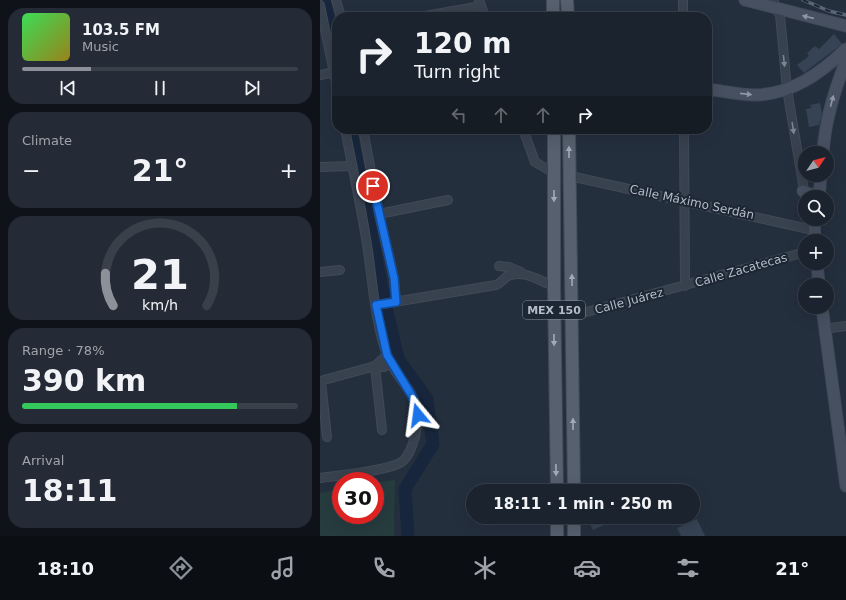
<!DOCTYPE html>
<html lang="en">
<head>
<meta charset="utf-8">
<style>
  body { margin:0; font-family:"DejaVu Sans",sans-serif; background:#242b36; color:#f1f3f6; height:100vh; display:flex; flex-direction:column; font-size:15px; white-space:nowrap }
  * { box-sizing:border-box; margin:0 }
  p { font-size:13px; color:#a0a4aa }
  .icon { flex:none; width:22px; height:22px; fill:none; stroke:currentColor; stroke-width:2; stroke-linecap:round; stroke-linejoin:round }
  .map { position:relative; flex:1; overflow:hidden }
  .drawer { display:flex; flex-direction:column; gap:8px; padding:8px; background:#0f1319; width:320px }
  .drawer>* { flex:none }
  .hud { position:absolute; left:12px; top:12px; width:380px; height:122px; border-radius:16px; box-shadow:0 4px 16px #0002,0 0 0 1px #39404a; background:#1b232e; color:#f1f3f6; overflow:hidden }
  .needle { width:26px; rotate:55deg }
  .fabs { position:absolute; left:478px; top:146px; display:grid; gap:8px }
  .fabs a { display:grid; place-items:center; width:36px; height:36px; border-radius:50%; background:#1b232e; box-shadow:0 4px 16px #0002,0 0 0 1px #39404a; font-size:20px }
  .speed { position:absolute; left:12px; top:472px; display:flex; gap:8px; font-size:20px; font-weight:700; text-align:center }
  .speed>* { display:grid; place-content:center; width:52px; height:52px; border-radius:50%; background:#1b232e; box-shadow:0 4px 16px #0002,0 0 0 1px #39404a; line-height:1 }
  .speed .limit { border:6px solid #d22; background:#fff; color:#111 }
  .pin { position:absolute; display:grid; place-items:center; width:34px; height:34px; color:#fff; margin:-17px; border:2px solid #fff; border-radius:50%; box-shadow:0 1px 4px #0007 }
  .me { position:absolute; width:44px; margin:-22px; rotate:344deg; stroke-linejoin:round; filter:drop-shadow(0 0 3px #0008) }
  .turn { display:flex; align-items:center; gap:14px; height:84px; padding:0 16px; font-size:18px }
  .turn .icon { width:52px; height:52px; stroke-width:2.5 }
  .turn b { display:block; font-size:28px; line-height:34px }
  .lanes { display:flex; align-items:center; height:38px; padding:0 16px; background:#0003; justify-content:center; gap:20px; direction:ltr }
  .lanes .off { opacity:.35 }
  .big { font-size:30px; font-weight:800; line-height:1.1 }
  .drawer .card { flex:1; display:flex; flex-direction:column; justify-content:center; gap:6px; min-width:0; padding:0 14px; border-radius:16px; background:#242b36 }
  .drawer .dial { align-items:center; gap:0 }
  .dial svg { height:104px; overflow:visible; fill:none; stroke:#39404a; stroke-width:7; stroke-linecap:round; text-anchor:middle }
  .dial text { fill:#f1f3f6; stroke:none }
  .song { display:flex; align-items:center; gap:12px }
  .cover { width:48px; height:48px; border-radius:6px; background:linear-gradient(135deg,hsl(130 70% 55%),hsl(50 70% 35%)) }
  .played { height:4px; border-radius:2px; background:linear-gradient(90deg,#8c9099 25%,#39404a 25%) }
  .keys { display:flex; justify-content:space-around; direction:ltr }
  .heat { display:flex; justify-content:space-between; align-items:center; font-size:22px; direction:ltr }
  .charge { height:6px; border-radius:3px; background:linear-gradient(90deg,#34c759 78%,#39404a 0) }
  .trip { position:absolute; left:146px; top:484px; width:234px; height:40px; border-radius:20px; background:#1b232e; box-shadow:0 4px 16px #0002,0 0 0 1px #39404a; font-weight:800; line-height:40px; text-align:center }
  .tab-bar { display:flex; height:64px; justify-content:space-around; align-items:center; background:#0b0e12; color:#a0a4aa }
  .tab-bar .icon { width:28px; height:28px }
  .tab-bar .active { color:#8c9099 }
  .tab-bar b { font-size:18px; color:#f1f3f6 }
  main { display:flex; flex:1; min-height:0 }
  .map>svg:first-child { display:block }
  .green { fill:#263c3f }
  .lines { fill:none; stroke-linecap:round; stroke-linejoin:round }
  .river { stroke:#17263c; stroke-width:13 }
  .building { fill:#364354 }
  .minor-casing { stroke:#414a57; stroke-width:10 }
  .secondary-casing { stroke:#414a57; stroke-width:13 }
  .primary-casing { stroke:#414a57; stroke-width:14 }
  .minor { stroke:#38414e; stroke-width:8 }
  .secondary { stroke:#465061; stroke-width:11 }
  .primary { stroke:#56606e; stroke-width:12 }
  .rail-casing { stroke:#5a6575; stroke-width:3.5 }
  .rail { stroke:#1d2633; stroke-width:2; stroke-dasharray:6; stroke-linecap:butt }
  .oneway { fill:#8e96a5 }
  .oneway2 { fill:#7c8592 }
  .oneway3 { fill:#a1aab7 }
  .route-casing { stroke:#114b97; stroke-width:10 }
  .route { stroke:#1a73e8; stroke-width:7 }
  .labels { text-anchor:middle; stroke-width:4; stroke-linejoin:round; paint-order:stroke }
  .shield { fill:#1d2633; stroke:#878f9c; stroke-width:1 }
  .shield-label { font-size:11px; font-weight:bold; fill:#b4bcc9 }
  .street-label { font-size:12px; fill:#b4bcc9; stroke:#1d2633 }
</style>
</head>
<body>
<main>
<section class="drawer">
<div class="card">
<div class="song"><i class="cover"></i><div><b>103.5 FM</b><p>Music</p></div></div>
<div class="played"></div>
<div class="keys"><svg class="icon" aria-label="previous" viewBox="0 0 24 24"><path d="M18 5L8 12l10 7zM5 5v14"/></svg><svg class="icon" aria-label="pause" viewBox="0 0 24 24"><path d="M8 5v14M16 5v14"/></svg><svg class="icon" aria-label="next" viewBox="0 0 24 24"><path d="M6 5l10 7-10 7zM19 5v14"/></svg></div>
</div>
<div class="card"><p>Climate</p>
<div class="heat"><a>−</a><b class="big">21°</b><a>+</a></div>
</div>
<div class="card dial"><svg viewBox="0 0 100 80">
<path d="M14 69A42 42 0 1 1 86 69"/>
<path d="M14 69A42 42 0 0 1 8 44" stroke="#8c9099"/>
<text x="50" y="56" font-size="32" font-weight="700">21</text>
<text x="50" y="72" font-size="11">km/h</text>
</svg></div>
<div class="card"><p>Range · 78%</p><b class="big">390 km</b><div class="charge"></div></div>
<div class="card"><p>Arrival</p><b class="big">18:11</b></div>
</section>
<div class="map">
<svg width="526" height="536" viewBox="0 0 526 536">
  <rect width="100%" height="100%" fill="#242f3e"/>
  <path class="green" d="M75 480 74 536H0V493L21 489V515H55V483Z"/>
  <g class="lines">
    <path class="river" d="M4 0 17 63
      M30 129 64 298
      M66 307 78 359 107 399 113 444 85 489 88 536"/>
  </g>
  <path class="building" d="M514 34 522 44 484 73 477 65 489 56 487 53 495 46 499 49Z
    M500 103 502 114 499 125 489 127 486 109 492 108 490 105Z
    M275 517H301L273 530 268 520Z
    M377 519 385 536H361L357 528Z"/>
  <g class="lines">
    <g class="minor-casing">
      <path id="minor" d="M16 0 21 17
        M159 0 165 17
        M363 0V17
        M454 0 453 4 460 15 467 89 485 196
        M0 5 17 87
        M100 17 161 6
        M0 75 14 72
        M43 129 59 214 74 278 76 302
        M203 129 215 162 234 173
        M364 129 365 286
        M0 167 32 166
        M250 176 493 230
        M59 214 128 200
        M179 266 189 267 201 272
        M0 272 20 270
        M56 305 176 285C182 283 183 278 188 276 203 269 219 281 234 286
        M252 316 478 254
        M504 329 526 326
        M62 430 55 366 67 355
        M7 437 1 382 4 380 55 366 64 367 71 363
        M0 478C16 476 73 470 83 461 94 450 99 425 97 410 94 389 73 375 67 355 55 322 53 285 48 251 42 210 33 170 25 129"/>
    </g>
    <g class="secondary-casing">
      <path id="secondary" d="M425 0 526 26
        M387 89C403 91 420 95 436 95 472 94 501 73 526 49
        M503 153C505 120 514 91 526 61
        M483 191 489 194 500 195
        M499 197 501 175
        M494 219 495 241
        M497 263 499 285
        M502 307 526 486"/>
    </g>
    <g class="primary-casing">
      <path id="primary" d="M233 0V17
        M247 0 248 17
        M234 129V286L237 491
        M249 129 254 491
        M237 517V536
        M254 517V536"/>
    </g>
    <use href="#minor" class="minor"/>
    <use href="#secondary" class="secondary"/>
    <use href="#primary" class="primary"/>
    <g class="rail-casing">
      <path id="rail" d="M483 0 509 11 526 15"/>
    </g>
    <use href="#rail" class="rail"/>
  </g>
  <defs><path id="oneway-solid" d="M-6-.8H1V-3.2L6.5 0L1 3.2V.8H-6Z"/></defs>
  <g class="oneway">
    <use href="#oneway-solid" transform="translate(488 17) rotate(-167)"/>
    <use href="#oneway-solid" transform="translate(426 94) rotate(6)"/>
    <use href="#oneway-solid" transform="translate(512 101) rotate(-75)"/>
  </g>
  <g class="oneway2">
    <use href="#oneway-solid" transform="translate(464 61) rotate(84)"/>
    <use href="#oneway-solid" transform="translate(473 128) rotate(81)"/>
  </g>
  <g class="oneway3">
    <use href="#oneway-solid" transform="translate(249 152) rotate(-90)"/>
    <use href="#oneway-solid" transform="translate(234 196) rotate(90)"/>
    <use href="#oneway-solid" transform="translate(252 280) rotate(-91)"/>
    <use href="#oneway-solid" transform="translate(234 340) rotate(89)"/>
    <use href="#oneway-solid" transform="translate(253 424) rotate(-90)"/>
    <use href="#oneway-solid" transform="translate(236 470) rotate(89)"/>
  </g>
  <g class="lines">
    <g class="route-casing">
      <path id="route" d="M53 186 74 278 76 302 56 305 67 355 92 396 98 415"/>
    </g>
    <use href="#route" class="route"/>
  </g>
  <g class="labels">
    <rect class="shield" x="203" y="301" width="62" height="18" rx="3"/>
    <g class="shield-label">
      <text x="234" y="314">MEX 150</text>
    </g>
    <g class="street-label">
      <text transform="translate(372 202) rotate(12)" y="4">Calle Máximo Serdán</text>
      <text transform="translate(421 270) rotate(-16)" y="4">Calle Zacatecas</text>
      <text transform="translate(309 301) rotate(-15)" y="4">Calle Juárez</text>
    </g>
  </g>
</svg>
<div class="fabs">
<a><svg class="needle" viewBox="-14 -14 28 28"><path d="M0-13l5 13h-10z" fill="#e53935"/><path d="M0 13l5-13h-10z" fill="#a0a4aa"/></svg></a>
<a><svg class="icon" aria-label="search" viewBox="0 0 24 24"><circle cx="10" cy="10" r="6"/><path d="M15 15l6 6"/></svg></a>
<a>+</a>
<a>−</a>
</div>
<div class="speed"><div class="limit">30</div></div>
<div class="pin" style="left:53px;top:186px;background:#d93025"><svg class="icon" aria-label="arrive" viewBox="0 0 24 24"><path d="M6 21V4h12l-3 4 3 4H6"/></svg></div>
<svg class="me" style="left:98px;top:415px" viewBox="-20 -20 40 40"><path d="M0-17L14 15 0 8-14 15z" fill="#1a73e8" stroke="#fff" stroke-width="4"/></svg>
<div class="trip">18:11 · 1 min · 250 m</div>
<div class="hud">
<div class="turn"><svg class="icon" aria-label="right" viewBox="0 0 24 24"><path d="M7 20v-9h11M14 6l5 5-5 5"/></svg><div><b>120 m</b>Turn right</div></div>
<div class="lanes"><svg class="icon off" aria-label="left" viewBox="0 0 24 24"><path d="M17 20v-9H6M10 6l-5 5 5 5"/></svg><svg class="icon off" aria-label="ahead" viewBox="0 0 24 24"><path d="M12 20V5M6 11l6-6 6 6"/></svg><svg class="icon off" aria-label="ahead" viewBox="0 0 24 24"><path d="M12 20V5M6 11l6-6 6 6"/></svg><svg class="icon" aria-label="right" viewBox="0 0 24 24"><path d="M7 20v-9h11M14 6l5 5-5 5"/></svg></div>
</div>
</div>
</main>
<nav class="tab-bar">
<b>18:10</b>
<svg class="icon active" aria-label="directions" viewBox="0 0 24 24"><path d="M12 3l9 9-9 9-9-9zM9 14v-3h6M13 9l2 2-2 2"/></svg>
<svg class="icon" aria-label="music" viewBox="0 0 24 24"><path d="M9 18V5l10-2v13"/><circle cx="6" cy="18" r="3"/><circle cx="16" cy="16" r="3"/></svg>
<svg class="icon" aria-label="phone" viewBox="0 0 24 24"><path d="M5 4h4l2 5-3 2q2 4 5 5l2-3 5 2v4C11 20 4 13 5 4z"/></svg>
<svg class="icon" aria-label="climate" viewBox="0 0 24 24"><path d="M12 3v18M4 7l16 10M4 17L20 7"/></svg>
<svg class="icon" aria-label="car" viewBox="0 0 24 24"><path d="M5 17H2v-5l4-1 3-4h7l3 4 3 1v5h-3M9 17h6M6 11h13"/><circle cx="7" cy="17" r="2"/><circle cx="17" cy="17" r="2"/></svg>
<svg class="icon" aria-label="filters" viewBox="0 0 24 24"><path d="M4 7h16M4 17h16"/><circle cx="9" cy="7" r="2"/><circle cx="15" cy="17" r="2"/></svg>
<b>21°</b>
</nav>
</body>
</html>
